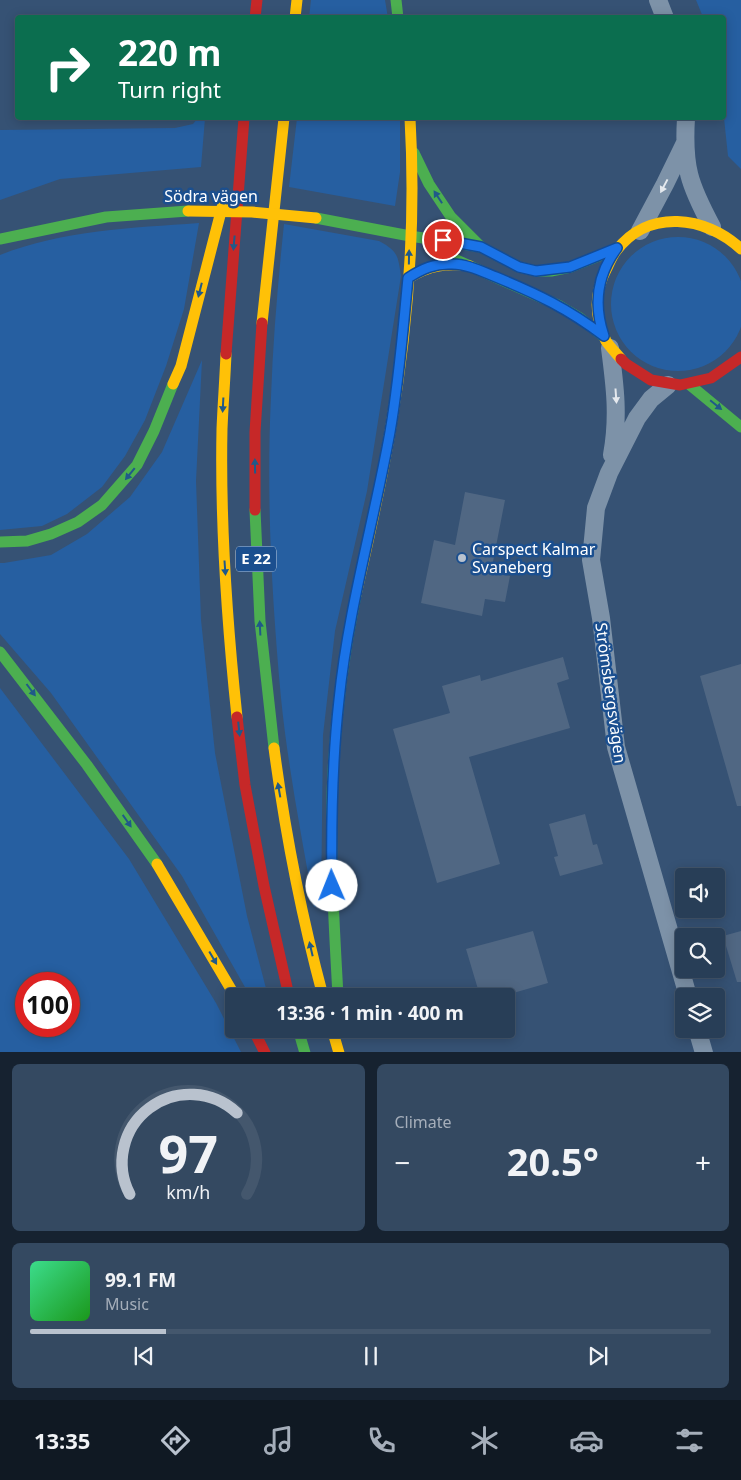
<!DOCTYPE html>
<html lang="en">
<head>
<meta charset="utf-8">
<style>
  body { margin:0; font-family:"Noto Sans",sans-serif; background:#344961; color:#f1f3f6; height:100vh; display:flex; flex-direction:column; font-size:19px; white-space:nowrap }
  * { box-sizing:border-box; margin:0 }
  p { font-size:16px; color:#a5aeba }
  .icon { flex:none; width:28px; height:28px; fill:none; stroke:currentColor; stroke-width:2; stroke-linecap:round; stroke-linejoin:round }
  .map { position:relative; height:1052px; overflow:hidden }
  .drawer { display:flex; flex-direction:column; gap:12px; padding:12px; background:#162230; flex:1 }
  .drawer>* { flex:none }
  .hud { position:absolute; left:15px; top:15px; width:711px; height:105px; border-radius:5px; box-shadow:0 2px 12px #0003,0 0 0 1px #44576d; background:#0b6e4f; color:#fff; overflow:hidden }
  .controls { position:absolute; left:675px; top:868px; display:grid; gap:10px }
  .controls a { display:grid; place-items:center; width:50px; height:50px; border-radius:5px; background:#283e57; box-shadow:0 2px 12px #0003,0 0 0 1px #44576d; font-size:25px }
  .speed { position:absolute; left:15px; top:972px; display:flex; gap:10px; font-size:25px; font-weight:700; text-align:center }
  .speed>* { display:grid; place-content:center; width:65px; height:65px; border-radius:50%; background:#283e57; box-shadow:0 2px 12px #0003,0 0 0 1px #44576d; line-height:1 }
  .speed .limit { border:8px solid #d22; background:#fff; color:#111 }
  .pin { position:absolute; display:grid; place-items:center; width:42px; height:42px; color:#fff; margin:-21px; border:2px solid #fff; border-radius:50%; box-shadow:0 1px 5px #0007 }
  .me { position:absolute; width:55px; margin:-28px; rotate:359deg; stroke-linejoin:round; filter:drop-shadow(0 0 4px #0008) }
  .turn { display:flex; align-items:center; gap:18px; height:105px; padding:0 20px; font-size:22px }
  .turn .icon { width:65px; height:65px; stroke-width:2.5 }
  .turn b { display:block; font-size:35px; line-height:42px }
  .big { font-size:38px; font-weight:700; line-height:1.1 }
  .drawer .card { flex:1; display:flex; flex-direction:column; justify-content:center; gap:8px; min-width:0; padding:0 18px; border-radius:8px; background:#344961 }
  .drawer .dial { align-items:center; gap:0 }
  .dial svg { height:130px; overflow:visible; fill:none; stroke:#44576d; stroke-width:7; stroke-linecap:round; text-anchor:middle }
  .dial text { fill:#f1f3f6; stroke:none }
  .song { display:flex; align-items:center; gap:15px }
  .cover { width:60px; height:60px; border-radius:8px; background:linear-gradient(135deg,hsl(150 70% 55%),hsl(120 70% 35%)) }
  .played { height:5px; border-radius:2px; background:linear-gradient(90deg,#b9c2ce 20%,#44576d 20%) }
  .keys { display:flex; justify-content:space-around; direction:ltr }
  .heat { display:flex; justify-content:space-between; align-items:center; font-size:28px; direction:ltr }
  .drawer .tiles { flex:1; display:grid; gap:12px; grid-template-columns:1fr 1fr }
  .card:last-child { grid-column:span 2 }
  .trip { position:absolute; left:225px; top:988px; width:290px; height:50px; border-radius:5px; background:#283e57; box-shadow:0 2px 12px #0003,0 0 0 1px #44576d; font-weight:700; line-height:50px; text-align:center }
  .menu { display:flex; height:80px; justify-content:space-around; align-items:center; background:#101923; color:#a5aeba }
  .menu .icon { width:35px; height:35px }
  .menu .active { color:#b9c2ce }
  .menu b { font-size:22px; color:#f1f3f6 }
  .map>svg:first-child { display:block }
  .green { fill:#265fa1; fill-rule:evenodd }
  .building { fill:#506783 }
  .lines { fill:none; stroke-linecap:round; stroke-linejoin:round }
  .street { stroke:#7d92a8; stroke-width:18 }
  .fast { stroke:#4caf50; stroke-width:11 }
  .slow { stroke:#ffc107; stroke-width:11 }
  .jam { stroke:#c62828; stroke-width:11 }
  .slow-bridge { stroke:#ffc107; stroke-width:11 }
  .oneway { fill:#e5e9ee }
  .oneway2 { fill:#205989 }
  .route-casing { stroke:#114b97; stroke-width:12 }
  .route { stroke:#1a73e8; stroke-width:9 }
  .poi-dot { fill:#b9c2ce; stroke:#1b4f8f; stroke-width:2 }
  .labels { text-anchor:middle; stroke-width:5; stroke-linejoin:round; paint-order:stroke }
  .shield { fill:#1b4f8f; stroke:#bbcadd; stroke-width:1 }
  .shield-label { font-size:15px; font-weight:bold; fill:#fff }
  .street-label { font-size:16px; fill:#fff; stroke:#1b4f8f }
  .poi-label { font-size:16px; fill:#fff; stroke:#1b4f8f; text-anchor:start }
</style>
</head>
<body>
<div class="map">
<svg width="741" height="1053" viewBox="0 0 741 1053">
  <rect width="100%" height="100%" fill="#365274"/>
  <path class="green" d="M311 0H385L388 18H309Z
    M696 0H741V169L728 156 724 118V18L703 17Z
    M198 118H205L201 167 60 179 0 200V130L175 128 193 124Z
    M297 118H400V172L395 206 289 187Z
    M199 223 184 309 166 366 145 420 125 456 102 487 67 514 42 526 0 530V255C63 230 132 228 199 223Z
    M284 224 379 241C398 251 398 256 401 276L367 491 335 631 323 735 321 905 314 907C302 838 288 768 281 698 272 599 266 497 271 397 273 339 278 282 284 224Z
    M611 304a67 67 0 1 1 134 0a67 67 0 1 1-134 0Z
    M202 360 196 481 201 620 215 753 247 916 268 996H250L182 876 51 693 0 634V563H4L51 555 87 534 130 497 162 452Z
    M0 688 129 859 216 1003 241 1052H0ZM26 984H69V1026H26Z"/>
  <path class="building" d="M465 492 505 500 491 572 510 576 505 602 485 599 482 616 421 603 434 540 455 545Z
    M563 657 569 679 557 683 570 728 469 757 500 864 437 883 393 729 450 713 442 686 480 675 481 681Z
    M741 664V806H737L700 676Z
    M585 814 593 845 597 844 603 864 560 876 554 857 558 856 549 824Z
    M533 931 548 983 503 996H480L466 949Z
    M741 931V982H737L723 936Z"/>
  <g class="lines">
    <path class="street" d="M658 0 665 18
      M686 118C683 167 689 184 712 227
      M640 231 665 184 685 143
      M610 348C615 386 619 417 612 455
      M668 385 651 399 637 418 609 473 596 508 591 560 601 618 616 747 688 996
      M697 1029 704 1053"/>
    <path class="fast" d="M396 0 398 18
      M414 153 429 184 451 217 481 247
      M316 218 410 236 481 247 519 267 536 271H551L571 267 617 249
      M0 239 106 217 188 211
      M452 258 558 305 580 318 603 336
      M690 385 741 427
      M255 510 260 621 274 748
      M0 542 27 541 51 534 78 522 102 505 137 465 154 431 173 384
      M0 652 87 765 157 864
      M338 996C334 921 329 847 333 772 336 712 344 653 356 595
      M298 1029 305 1053"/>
    <path class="slow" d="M295 18 297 0
      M409 278C429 265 447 263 470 266
      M262 323 284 118
      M226 354C225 379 223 404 222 429 220 525 227 622 237 717
      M621 359C616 353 610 347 606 341 594 316 594 292 607 268 610 262 612 256 616 251 648 208 706 216 741 249
      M173 384 181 366 225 196
      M356 595C368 541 381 486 390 432 408 329 416 222 410 118
      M274 748C285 832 301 914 323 996
      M157 864 235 996
      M332 1029 339 1053"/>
    <path class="jam" d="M255 18 257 0
      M226 354 244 118
      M621 359 626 364 651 380 680 385 711 378 741 357
      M255 510V432L262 323
      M237 717 245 785 264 886 289 996
      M253 1029 265 1053"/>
    <path class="slow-bridge" d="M188 211 252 212 316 218"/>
  </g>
  <defs><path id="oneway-solid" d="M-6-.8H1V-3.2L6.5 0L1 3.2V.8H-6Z" transform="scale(1.25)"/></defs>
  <g class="oneway">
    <use href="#oneway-solid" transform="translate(664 186) rotate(118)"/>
    <use href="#oneway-solid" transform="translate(616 396) rotate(86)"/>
  </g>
  <g class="oneway2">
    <use href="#oneway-solid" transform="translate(438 197) rotate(-123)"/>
    <use href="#oneway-solid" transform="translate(234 243) rotate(95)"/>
    <use href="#oneway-solid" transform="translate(409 257) rotate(-89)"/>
    <use href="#oneway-solid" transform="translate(200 290) rotate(104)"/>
    <use href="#oneway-solid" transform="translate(223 405) rotate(93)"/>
    <use href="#oneway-solid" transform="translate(716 405) rotate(39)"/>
    <use href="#oneway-solid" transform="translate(255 466) rotate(-91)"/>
    <use href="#oneway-solid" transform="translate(130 474) rotate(129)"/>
    <use href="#oneway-solid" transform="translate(225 568) rotate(86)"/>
    <use href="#oneway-solid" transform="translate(260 628) rotate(-93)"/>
    <use href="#oneway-solid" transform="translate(31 690) rotate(53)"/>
    <use href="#oneway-solid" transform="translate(239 729) rotate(84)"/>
    <use href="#oneway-solid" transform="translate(279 790) rotate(-100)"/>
    <use href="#oneway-solid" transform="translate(127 821) rotate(55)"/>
    <use href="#oneway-solid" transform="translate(311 949) rotate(-103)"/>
    <use href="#oneway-solid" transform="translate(213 958) rotate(60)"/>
  </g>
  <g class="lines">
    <g class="route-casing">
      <path id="route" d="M332 886C331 824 332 762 339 700 348 610 374 521 390 432 399 381 403 329 408 278 422 269 435 263 452 264 467 264 481 271 496 277 537 294 567 308 604 336 593 304 597 275 617 248L570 267 536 271 519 267 481 247 443 240"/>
    </g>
    <use href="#route" class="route"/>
  </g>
  <circle class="poi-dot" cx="462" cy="558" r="5"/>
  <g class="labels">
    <rect class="shield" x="236" y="546.5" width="40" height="25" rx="4"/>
    <g class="shield-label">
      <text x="256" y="564">E 22</text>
    </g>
    <g class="street-label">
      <text x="211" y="202">Södra vägen</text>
      <text transform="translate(611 693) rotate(82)" y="6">Strömsbergsvägen</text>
    </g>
    <g class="poi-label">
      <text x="472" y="555">Carspect Kalmar<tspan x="472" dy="18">Svaneberg</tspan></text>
    </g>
  </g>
</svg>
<div class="controls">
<a><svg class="icon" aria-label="sound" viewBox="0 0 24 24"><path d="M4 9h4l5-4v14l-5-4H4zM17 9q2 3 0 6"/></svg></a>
<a><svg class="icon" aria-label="search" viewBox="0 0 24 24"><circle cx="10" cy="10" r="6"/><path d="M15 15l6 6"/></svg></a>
<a><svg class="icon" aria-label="layers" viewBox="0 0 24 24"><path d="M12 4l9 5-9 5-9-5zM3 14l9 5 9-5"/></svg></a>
</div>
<div class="speed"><div class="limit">100</div></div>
<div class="pin" style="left:443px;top:240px;background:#d93025"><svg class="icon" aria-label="arrive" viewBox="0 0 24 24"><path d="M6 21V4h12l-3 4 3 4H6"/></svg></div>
<svg class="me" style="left:332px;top:886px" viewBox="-20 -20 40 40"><circle r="19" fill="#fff"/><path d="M0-13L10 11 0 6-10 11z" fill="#1a73e8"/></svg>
<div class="trip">13:36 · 1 min · 400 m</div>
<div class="hud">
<div class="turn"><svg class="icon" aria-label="right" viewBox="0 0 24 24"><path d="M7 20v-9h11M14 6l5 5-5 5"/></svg><div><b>220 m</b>Turn right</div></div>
</div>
</div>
<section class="drawer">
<div class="tiles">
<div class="card dial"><svg viewBox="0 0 100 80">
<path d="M14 69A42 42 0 1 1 86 69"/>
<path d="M14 69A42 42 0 0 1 80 19" stroke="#b9c2ce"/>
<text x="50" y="56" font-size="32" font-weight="700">97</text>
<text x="50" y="72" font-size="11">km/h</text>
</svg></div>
<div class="card"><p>Climate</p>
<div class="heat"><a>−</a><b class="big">20.5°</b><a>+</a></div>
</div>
<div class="card">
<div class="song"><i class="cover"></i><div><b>99.1 FM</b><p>Music</p></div></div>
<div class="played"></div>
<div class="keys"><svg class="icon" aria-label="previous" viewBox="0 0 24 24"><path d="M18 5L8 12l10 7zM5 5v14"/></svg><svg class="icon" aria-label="pause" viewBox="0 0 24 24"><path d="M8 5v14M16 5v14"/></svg><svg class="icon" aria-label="next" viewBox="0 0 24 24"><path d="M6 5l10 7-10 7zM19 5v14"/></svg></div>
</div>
</div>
</section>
<nav class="menu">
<b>13:35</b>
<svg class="icon active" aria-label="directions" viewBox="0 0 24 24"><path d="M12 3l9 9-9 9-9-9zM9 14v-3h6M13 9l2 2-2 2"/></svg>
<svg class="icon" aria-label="music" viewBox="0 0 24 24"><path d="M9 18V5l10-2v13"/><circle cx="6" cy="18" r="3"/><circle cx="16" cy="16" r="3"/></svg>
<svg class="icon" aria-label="phone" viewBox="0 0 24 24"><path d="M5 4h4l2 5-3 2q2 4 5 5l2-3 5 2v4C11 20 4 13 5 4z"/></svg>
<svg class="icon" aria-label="climate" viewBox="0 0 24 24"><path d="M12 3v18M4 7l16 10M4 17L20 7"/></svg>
<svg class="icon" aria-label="car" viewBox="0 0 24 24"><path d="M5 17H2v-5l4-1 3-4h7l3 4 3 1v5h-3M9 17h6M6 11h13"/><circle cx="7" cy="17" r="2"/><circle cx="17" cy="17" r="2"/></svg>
<svg class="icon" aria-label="filters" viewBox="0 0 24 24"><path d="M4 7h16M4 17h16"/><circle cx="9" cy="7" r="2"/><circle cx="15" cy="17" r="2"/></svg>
</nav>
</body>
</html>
